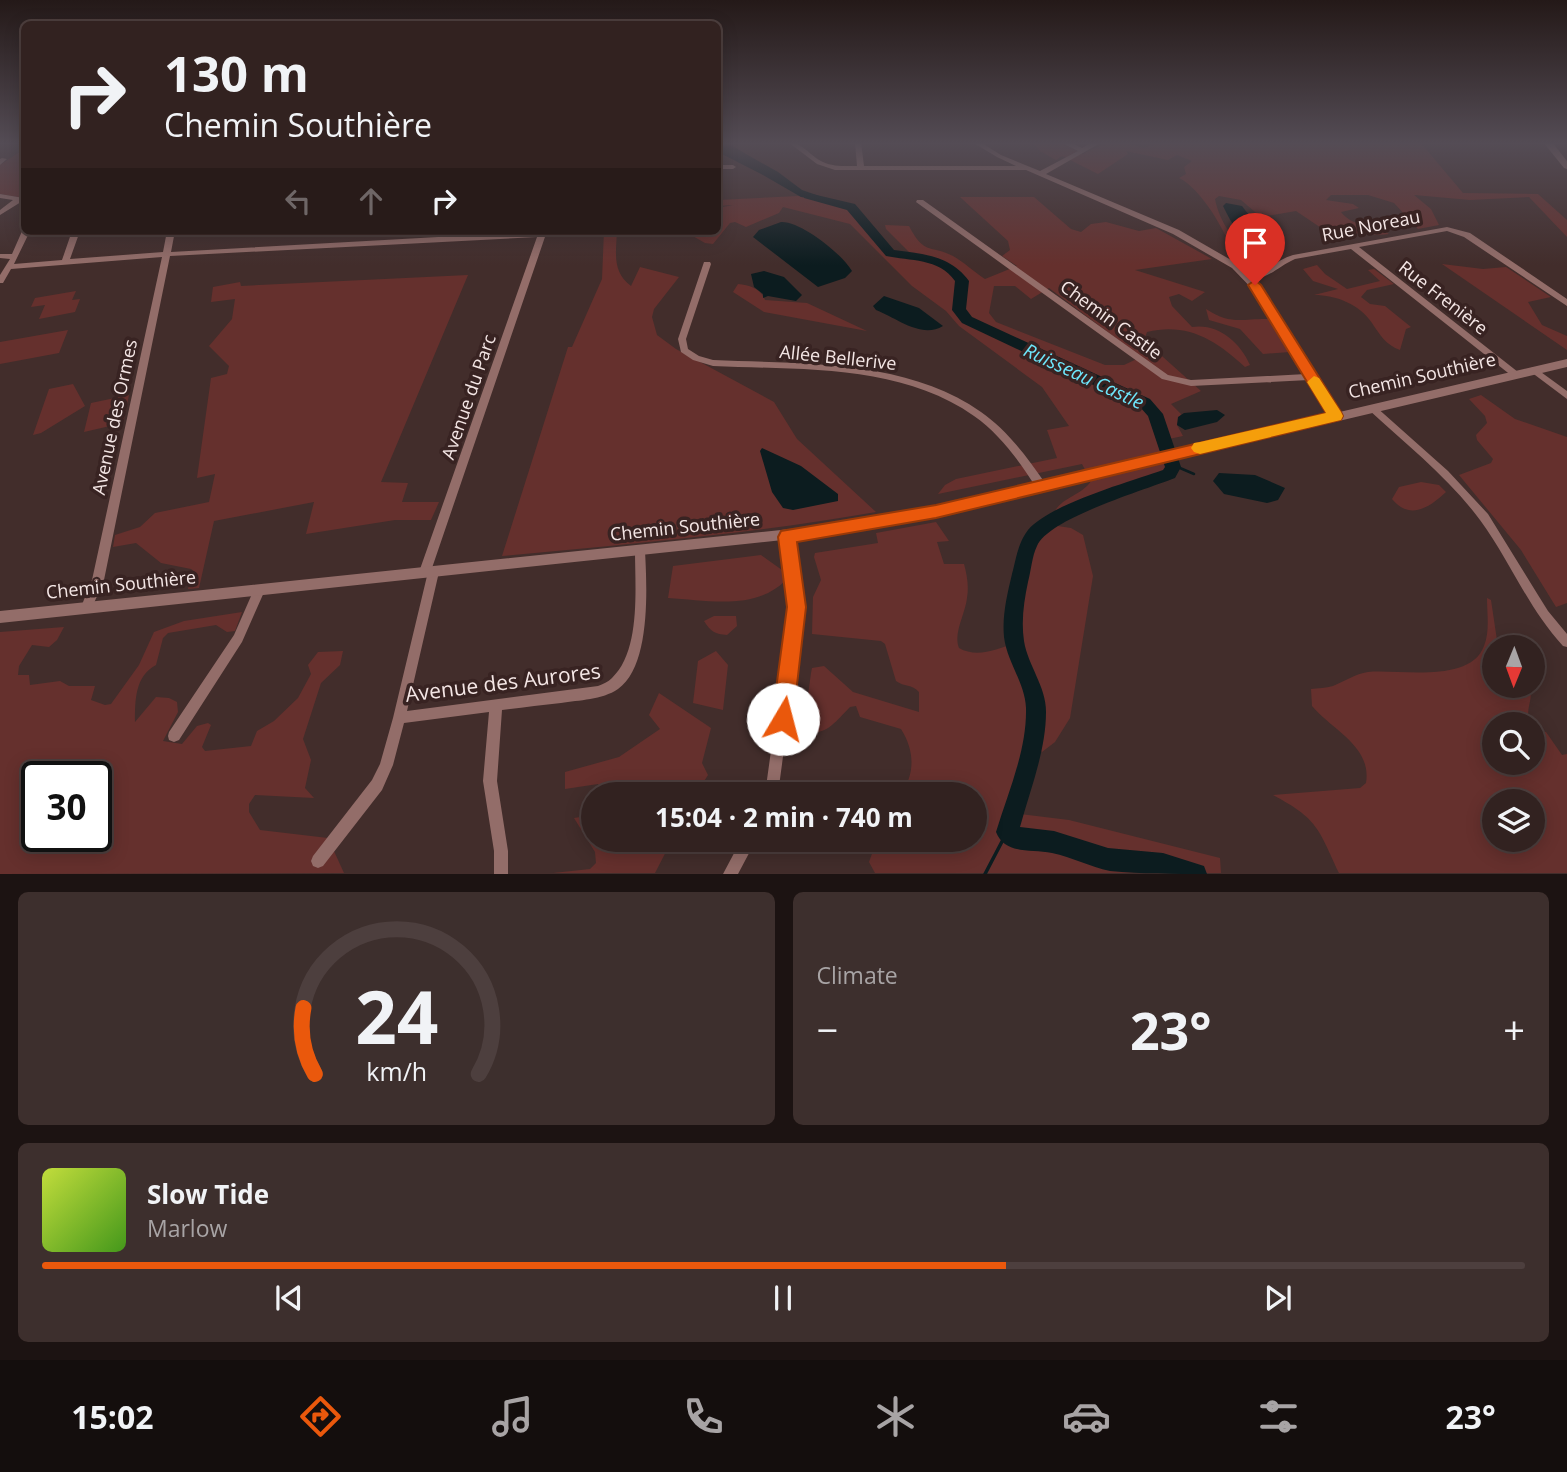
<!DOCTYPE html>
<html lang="en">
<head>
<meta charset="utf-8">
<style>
  body { margin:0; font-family:"Open Sans",sans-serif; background:#3d2f2d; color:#f1f3f6; height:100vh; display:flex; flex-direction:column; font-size:26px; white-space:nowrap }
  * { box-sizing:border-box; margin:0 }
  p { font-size:23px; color:#a8a4a5 }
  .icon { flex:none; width:38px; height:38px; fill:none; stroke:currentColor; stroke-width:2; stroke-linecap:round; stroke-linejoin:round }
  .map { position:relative; height:874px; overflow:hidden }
  .details { display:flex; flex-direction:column; gap:18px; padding:18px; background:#1c1312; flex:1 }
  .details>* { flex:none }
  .top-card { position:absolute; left:21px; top:21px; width:700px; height:214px; border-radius:10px; box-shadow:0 4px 18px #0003,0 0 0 2px #4d3f3e; background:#322220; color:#f1f3f6; overflow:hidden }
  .needle { width:46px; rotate:181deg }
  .tools { position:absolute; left:1482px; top:635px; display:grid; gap:14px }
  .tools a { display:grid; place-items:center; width:63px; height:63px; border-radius:50%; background:#322220; box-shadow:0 4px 18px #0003,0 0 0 2px #4d3f3e; font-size:35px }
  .speed { position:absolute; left:21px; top:761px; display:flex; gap:14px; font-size:35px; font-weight:700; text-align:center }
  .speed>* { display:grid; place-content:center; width:91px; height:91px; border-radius:50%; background:#322220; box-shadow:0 4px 18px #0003,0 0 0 2px #4d3f3e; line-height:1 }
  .speed .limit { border:4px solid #111; border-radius:10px; background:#fff; color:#111 }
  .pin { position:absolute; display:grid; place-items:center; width:60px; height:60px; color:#fff; margin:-72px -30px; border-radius:50% 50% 50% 0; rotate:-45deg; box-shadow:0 0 7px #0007 }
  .pin .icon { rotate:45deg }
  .me { position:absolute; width:77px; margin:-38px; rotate:8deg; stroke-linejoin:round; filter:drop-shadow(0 0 5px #0008) }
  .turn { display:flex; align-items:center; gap:24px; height:147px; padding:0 28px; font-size:32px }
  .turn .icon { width:91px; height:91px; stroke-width:2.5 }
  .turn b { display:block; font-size:49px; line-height:60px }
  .lanes { display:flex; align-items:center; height:66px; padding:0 28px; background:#0003; justify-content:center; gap:35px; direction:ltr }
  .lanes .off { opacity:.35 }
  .big { font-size:52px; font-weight:700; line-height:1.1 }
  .details .widget { flex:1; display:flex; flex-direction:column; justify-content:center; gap:10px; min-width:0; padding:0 24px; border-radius:10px; background:#3d2f2d }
  .details .dial { align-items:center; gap:0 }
  .dial svg { height:182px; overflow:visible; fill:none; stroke:#4d3f3e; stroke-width:7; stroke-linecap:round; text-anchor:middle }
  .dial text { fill:#f1f3f6; stroke:none }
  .song { display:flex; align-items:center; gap:21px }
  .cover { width:84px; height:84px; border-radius:10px; background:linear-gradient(135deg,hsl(70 70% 55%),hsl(100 70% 35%)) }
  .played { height:7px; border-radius:4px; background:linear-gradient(90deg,#ea580c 65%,#4d3f3e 65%) }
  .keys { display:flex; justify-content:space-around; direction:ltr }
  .heat { display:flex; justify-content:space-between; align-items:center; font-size:38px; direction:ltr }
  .details .tiles { flex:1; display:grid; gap:18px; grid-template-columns:1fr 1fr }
  .widget:last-child { grid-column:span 2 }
  .trip { position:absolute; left:581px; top:782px; width:406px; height:70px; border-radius:35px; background:#322220; box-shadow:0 4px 18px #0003,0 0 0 2px #4d3f3e; font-weight:700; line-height:70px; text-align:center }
  .menu { display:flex; height:112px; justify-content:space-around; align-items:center; background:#140e0d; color:#a8a4a5 }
  .menu .icon { width:49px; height:49px }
  .menu .active { color:#ea580c }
  .menu b { font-size:32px; color:#f1f3f6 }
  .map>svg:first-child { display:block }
  .green { fill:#65302d; fill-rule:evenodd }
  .water { fill:#0c1c1f }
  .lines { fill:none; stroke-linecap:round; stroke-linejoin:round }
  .stream-far1 { stroke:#0c1c1f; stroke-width:2.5 }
  .stream { stroke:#0c1c1f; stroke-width:3.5 }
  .river { fill:#0c1c1f; fill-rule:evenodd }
  .minor { fill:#936d69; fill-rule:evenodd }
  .tertiary { fill:#936d69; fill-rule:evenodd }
  .route { fill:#ea580c; stroke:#983908; stroke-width:2 }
  .slow { fill:#f59e0b }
  .labels { text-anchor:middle; stroke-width:7; stroke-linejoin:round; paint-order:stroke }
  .street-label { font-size:18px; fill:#f4e6e5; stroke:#382322 }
  .water-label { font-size:19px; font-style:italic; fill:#6ee7fc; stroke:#382322 }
  .near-street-label { font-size:21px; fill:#f4e6e5; stroke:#382322 }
</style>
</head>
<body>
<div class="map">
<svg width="1567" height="874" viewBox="0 0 1567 874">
  <rect width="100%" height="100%" fill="#422d2b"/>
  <path class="green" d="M1033 142H1059L1083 154C1107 141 1118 139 1144 148L1158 142H1420L1463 193 1538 194 1567 220V237L1529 197 1470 200 1414 195 1431 209 1439 225 1418 229 1394 203 1368 195H1331L1326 200 1353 204 1359 208 1341 212C1353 228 1374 223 1389 234 1371 237 1356 228 1339 240L1296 211 1261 217 1241 200 1219 196 1215 199C1220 224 1236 245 1257 258L1249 265 1235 260C1229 236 1202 189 1179 178L1186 174 1184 167 1192 161 1177 155 1168 160 1126 151 1128 154 1098 174 1062 156 1056 160 1040 151Z
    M24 149V198L0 194V165Z
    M798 196 834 200 851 207 890 253 914 257 886 229 885 225 909 226C925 256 929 244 953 256 964 262 974 272 985 279L1017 266 1002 256 1010 250 1008 241 960 197H1034L1071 229 1081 232 1091 224 1106 222 1139 231 1156 228 1212 259 1135 270 1205 292 1192 301 1179 294 1169 297 1172 306 1192 327C1218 323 1240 342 1250 365L1245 367C1216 340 1187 322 1147 332L1144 340 1201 391 1171 404 1181 414 1177 425 1183 436 1164 440 1173 467 1169 474 1056 517 1055 511C1063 497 1082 495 1091 481L1082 464 938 494 945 485 956 479 1057 458 1047 430 1069 426 1042 387 959 326 946 311 912 286 850 224 783 207 779 213 746 227 735 222 730 223 713 244 705 243 684 231H718V208L733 205 718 206V200ZM994 286H1015L1031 299 1049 288 1141 357 1124 365H1105L996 322 989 313Z
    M604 231H617C616 253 612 272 631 286L640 267 679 277 654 309 652 317 657 335 676 349 774 402 797 439 876 512C752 534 627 544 502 556L568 347H572L602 279Z
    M1442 264 1483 269 1506 267 1551 297 1528 302 1542 325 1567 336V350Z
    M1317 265 1325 274 1347 289 1380 281 1368 270 1374 269 1394 284 1367 290 1361 297 1370 304 1385 306 1411 327 1406 329 1400 350C1386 345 1380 335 1372 323 1359 304 1336 295 1314 295L1338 289 1313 281 1303 269Z
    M468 275 381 482 408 483 402 502H439L431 520H395L306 534 314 502 214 521 199 588 188 589 192 576 196 573 191 569 161 563 136 543 113 547 115 535 140 527 155 513 209 502 215 474 197 478 211 378 227 374 229 366 209 346 232 319 235 299 211 302 213 287 240 282 241 286Z
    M738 284C750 285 761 289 765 300L807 303 867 331 764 312 733 292Z
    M76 291 72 300 80 299 75 312 39 319 45 305 31 307 35 298Z
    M1206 309C1232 326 1242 318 1271 319L1290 352 1263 354 1240 329 1209 320Z
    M68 330 59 353 0 364V342Z
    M73 384 85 406 41 433 33 435 49 389Z
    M129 395 123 423 84 432 91 403Z
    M1481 395 1515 419 1567 437V603L1556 607 1521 550 1459 475 1491 463 1493 459 1477 440 1476 435 1487 423 1485 416 1469 399Z
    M1421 482 1439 485 1446 492C1430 507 1410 521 1392 499L1399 487Z
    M936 522 949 541 937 542 944 564H964C967 575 969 586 967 598 965 615 953 633 959 648 976 658 997 650 1014 643L1012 625 1028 545 1034 534 1044 524 1071 528 1083 535 1093 576 1070 718 1055 742 1042 752 1031 741 1013 813 1069 820 1220 858 1221 873H875L869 862 873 851 894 845 898 840H975V794H901C915 774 915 751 901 729L860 717 856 706 850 707C838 719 824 739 806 730L804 725 811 673 812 668 824 666 853 692 919 712V692C912 684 904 687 896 681L885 644 881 641 812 634 813 597 821 580 814 557 815 553 878 543 876 533Z
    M761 555 782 570 785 581C754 611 707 600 668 598L673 566Z
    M1487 598 1491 600 1498 647 1494 648V686H1530C1534 700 1524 710 1530 724H1494V763H1533V730L1546 732 1562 755 1567 754V873H1339C1318 828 1318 819 1273 795L1360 788 1366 783C1372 746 1332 730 1312 706L1311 689C1318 688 1326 688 1333 686 1345 681 1355 674 1368 672 1399 669 1470 684 1484 646 1490 631 1487 614 1487 598ZM1494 802H1533V840H1494Z
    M242 612 235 631 227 632 216 625 168 633 163 638 156 665C135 676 135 700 135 722L156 697 169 698 177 702 178 712 163 741 182 744 197 726 208 723 211 725 202 747 205 751 251 746 257 731 274 721 298 698 311 674 308 665 318 652 343 651 340 665 321 683 303 739 311 760 305 788 314 798 255 795 249 804V812L260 830 328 838 344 873 0 874V632L64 627 57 640 49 647 32 645 19 666 18 675H29L30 685 60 681 69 686H95L91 700 105 705 111 704 139 665 154 632 184 621ZM37 777H96V836H37Z
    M714 616H736L737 626 727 635C715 634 711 632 704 621Z
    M716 651 728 665 723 710 693 703 698 661Z
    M659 693 711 728 702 763 708 775 696 794H603L598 784 565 789V772L619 757 660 729 649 715Z
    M593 815V840H672L655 873H553L590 869 596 863 595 852 574 818Z"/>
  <path class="water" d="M718 142H726L746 154 778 172 802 190 828 199 824 201 801 197 763 175 718 152Z
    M1226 203 1242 206 1258 227V234C1236 232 1235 230 1223 206Z
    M781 222C801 221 842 254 852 271L845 278 818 287 753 237 759 230Z
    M764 271 784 277 802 295 796 301 768 296 763 298V294L754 287 751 274Z
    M884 296 919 308 943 326C921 339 897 318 876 310L873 306Z
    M1217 410 1225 415 1217 422 1185 430 1177 425 1178 417 1184 413Z
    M762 448 801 466 838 494V501L793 510 783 508 772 492 760 451Z
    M1219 473 1255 475 1285 488 1278 500 1267 503 1224 494 1213 481Z"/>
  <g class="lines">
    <path class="stream-far1" d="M1173 465 1194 474"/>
    <path class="stream" d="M985 874 1007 832"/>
    <path class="river" d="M808 193 855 204 894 250C923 254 950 255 969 281L966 309 972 317 1150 399 1163 414 1181 467 1175 478C1145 490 1049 518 1037 546 1032 556 1031 571 1028 582 1024 601 1021 621 1024 641 1028 666 1046 686 1046 712 1046 751 1030 790 1020 827L1054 831 1108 848 1163 853 1204 866 1207 874C1175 874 1141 874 1110 871 1090 867 1072 857 1052 853 1031 849 1005 855 996 832 1008 793 1027 750 1026 708 1025 683 1007 662 1004 637 1002 616 1007 595 1012 574 1016 559 1018 543 1028 530 1050 504 1129 482 1163 470L1165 467 1148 416 1140 407 962 323 952 310 955 281C939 258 910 261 886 256L847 210 804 198V194Z"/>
    <path class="minor" d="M788 142C802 142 810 156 823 162 834 167 846 166 857 166L855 142H861L864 166H1016L997 157 972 142H980L1001 155 1040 171 1078 151 1060 142H1069L1082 148 1093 142H1102L1046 174 1179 230 1238 264 1249 276C1266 273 1276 260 1293 255L1447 227 1470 233 1567 299V306L1464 237 1447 231 1359 247 1518 372 1519 374 1518 376H1512L1351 249 1295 259C1279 266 1271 277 1252 280L1268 297 1338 414 1340 416 1335 419 1332 418 1309 380 1191 386 1162 379 916 202 917 200H923L1168 375 1191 380 1306 374 1261 298 1232 268 1173 234 1026 170H835L817 164Z
      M2 158 7 159 0 165V159Z
      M718 165H733L736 167 733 169H718Z
      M0 194 24 198V202H21L0 215V210L13 200 0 198Z
      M23 229 24 231H30L14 264 62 260 72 231H80L70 259 163 252 167 231H175L171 252 547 231 432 568 437 569 439 572 407 711 598 686C603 684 608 682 612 678 641 651 635 588 635 551L636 548 640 547 644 548 645 551C647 587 651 666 618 689 602 700 579 700 561 703 541 705 521 708 502 710L497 781 508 851V874H494V851L483 781 489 712 404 723 393 765 382 790 323 866 318 868 313 866 311 861 313 856 372 780 380 764 393 718 427 576 421 575 419 572 537 237 170 256 104 580 91 610 87 612 83 610 81 607 92 580 162 257 11 269 3 283H0V275L10 259 0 258V254H12Z
      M704 262H710L711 264 686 339 688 349 699 356 713 360C801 364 907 359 981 412 1007 430 1027 457 1045 483L1046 486 1045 489H1037C1020 462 1000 434 974 416 900 364 800 370 713 366L693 360 681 352 678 339Z
      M1534 367 1567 391V399L1531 372 1530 370 1531 368Z
      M1372 405 1375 406 1448 471 1488 514 1538 595 1548 611 1567 634V647L1563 646C1528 608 1510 561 1480 520 1449 478 1407 445 1369 410L1367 408Z
      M787 533 791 534 792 537 803 607 778 794H765L791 607 782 537 783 534Z
      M259 585 263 587 265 590 242 642 179 740 174 742 169 740 168 736 169 732 234 635 255 587Z
      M741 840H756L738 874H723Z"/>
    <path class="tertiary" d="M1543 142H1552L1567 161V169L1564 168Z
      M1567 359V367L936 516 848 533 0 623V611L848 523 936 506Z"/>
  </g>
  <linearGradient id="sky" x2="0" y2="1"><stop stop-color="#241918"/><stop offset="0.54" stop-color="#544c55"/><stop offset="1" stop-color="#544c55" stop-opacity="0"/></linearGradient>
  <rect width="1567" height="265" fill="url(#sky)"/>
  <path class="route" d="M1255 280 1261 285 1341 412 1343 416 1341 420 936 518 797 542 806 607 793 719 790 726 783 729 775 726 772 719 787 607 778 537 781 531 936 505 1326 413 1248 285Z"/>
  <path class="slow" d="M1314 376 1319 378 1341 412 1343 416 1341 420 1200 454 1194 452 1191 448 1194 443 1200 442 1326 413 1307 382Z"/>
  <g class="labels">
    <g class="street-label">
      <text transform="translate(1371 226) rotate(-11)" y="6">Rue Noreau</text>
      <text transform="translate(1443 298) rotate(38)" y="6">Rue Frenière</text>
      <text transform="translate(1111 320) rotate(36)" y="6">Chemin Castle</text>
      <text transform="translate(838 358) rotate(6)" y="6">Allée Bellerive</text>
      <text transform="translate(1422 376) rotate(-13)" y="6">Chemin Southière</text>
      <text transform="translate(469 397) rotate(-71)" y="6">Avenue du Parc</text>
      <text transform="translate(115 417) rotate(-78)" y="6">Avenue des Ormes</text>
      <text transform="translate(685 527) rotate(-6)" y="6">Chemin Southière</text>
      <text transform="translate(121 585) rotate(-6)" y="6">Chemin Southière</text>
    </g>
    <g class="water-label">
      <text transform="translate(1084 376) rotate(25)" y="7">Ruisseau Castle</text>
    </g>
    <g class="near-street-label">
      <text transform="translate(503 683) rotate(-7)" y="7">Avenue des Aurores</text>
    </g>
  </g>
</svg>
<div class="tools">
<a><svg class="needle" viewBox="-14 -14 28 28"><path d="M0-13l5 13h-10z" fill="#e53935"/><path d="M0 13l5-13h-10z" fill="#a8a4a5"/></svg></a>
<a><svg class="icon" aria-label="search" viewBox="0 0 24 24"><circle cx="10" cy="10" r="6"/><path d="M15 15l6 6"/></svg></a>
<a><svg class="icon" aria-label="layers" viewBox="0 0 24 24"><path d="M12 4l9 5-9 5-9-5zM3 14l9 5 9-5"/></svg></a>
</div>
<div class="speed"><div class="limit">30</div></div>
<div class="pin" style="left:1255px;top:285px;background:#d93025"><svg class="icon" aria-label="arrive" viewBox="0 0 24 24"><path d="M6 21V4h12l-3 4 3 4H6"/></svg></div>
<svg class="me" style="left:783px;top:719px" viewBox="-20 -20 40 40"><circle r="19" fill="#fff"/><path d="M0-13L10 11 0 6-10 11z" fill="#ea580c"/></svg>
<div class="trip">15:04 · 2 min · 740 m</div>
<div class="top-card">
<div class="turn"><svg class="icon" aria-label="right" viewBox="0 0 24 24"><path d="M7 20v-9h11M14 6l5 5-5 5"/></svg><div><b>130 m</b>Chemin Southière</div></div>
<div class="lanes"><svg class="icon off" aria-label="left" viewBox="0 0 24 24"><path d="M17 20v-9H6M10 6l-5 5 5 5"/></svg><svg class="icon off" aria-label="ahead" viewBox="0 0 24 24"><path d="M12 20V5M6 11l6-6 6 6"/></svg><svg class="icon" aria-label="right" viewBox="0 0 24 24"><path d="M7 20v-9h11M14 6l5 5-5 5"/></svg></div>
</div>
</div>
<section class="details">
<div class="tiles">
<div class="widget dial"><svg viewBox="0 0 100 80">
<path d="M14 69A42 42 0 1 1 86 69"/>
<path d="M14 69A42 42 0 0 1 9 40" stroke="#ea580c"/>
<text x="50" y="56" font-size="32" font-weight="700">24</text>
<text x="50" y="72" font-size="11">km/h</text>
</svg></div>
<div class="widget"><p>Climate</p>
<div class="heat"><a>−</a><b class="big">23°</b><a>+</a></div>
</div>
<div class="widget">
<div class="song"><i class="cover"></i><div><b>Slow Tide</b><p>Marlow</p></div></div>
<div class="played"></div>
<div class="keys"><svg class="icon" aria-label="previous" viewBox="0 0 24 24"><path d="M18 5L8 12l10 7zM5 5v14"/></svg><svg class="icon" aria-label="pause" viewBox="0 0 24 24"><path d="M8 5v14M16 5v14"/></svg><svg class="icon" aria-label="next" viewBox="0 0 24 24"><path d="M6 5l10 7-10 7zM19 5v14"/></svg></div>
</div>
</div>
</section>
<nav class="menu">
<b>15:02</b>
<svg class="icon active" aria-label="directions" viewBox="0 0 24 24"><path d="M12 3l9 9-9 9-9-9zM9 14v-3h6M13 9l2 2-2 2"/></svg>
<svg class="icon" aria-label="music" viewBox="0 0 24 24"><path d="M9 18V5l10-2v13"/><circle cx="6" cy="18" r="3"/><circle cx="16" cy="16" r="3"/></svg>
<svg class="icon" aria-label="phone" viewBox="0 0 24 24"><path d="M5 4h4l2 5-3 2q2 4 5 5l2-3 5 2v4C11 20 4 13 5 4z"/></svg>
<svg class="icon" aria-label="climate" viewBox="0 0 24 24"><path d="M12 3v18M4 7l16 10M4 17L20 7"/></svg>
<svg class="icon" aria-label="car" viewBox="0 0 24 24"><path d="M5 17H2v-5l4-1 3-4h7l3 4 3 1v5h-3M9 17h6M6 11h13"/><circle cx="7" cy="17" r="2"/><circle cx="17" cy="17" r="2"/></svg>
<svg class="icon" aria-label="filters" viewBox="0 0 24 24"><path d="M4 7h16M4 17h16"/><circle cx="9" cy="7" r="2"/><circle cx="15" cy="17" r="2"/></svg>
<b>23°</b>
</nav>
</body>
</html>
